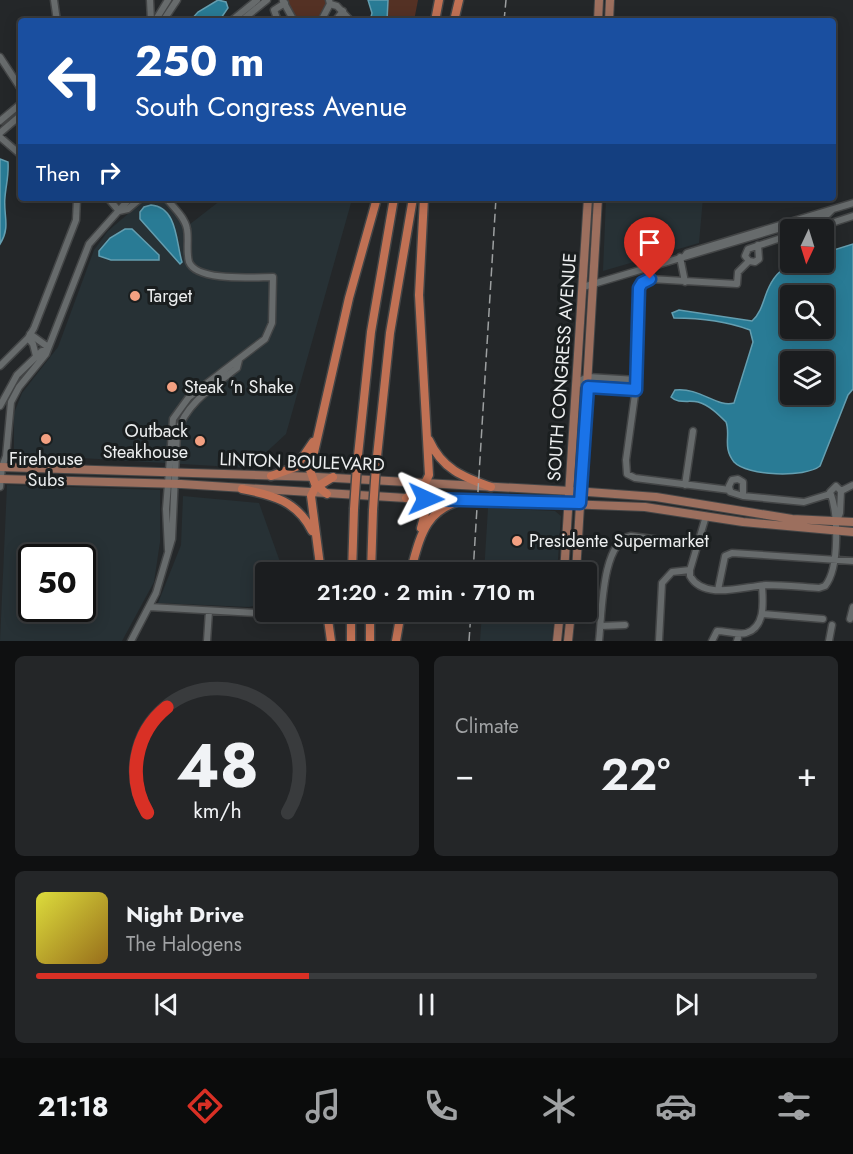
<!DOCTYPE html>
<html lang="en">
<head>
<meta charset="utf-8">
<style>
  body { margin:0; font-family:Jost,sans-serif; background:#242628; color:#f1f3f6; height:100vh; display:flex; flex-direction:column; font-size:22px; white-space:nowrap }
  * { box-sizing:border-box; margin:0 }
  p { font-size:20px; color:#a0a2a4 }
  .icon { flex:none; width:33px; height:33px; fill:none; stroke:currentColor; stroke-width:2; stroke-linecap:round; stroke-linejoin:round }
  .map { position:relative; height:641px; overflow:hidden }
  .drawer { display:flex; flex-direction:column; gap:15px; padding:15px; background:#0f1011; flex:1 }
  .drawer>* { flex:none }
  .top-card { position:absolute; left:18px; top:18px; width:818px; height:183px; border-radius:6px; box-shadow:0 3px 15px #0003,0 0 0 2px #393b3d; background:#1a4fa0; color:#fff; overflow:hidden }
  .needle { width:39px; rotate:184deg }
  .buttons { position:absolute; left:780px; top:219px; display:grid; gap:12px }
  .buttons a { display:grid; place-items:center; width:54px; height:54px; border-radius:6px; background:#1b1d1f; box-shadow:0 3px 15px #0003,0 0 0 2px #393b3d; font-size:30px }
  .speed { position:absolute; left:18px; top:544px; display:flex; gap:12px; font-size:30px; font-weight:700; text-align:center }
  .speed>* { display:grid; place-content:center; width:78px; height:78px; border-radius:50%; background:#1b1d1f; box-shadow:0 3px 15px #0003,0 0 0 2px #393b3d; line-height:1 }
  .speed .limit { border:3px solid #111; border-radius:9px; background:#fff; color:#111 }
  .pin { position:absolute; display:grid; place-items:center; width:51px; height:51px; color:#fff; margin:-62px -26px; border-radius:50% 50% 50% 0; rotate:-45deg; box-shadow:0 0 6px #0007 }
  .pin .icon { rotate:45deg }
  .me { position:absolute; width:66px; margin:-33px; rotate:91deg; stroke-linejoin:round; filter:drop-shadow(0 0 4px #0008) }
  .turn { display:flex; align-items:center; gap:21px; height:126px; padding:0 18px; font-size:27px }
  .turn .icon { width:78px; height:78px; stroke-width:2.5 }
  .turn b { display:block; font-size:42px; line-height:51px }
  .then { display:flex; align-items:center; height:57px; padding:0 18px; background:#0003; gap:12px; font-size:22px }
  .big { font-size:45px; font-weight:600; line-height:1.1 }
  .drawer .widget { flex:1; display:flex; flex-direction:column; justify-content:center; gap:9px; min-width:0; padding:0 21px; border-radius:9px; background:#242628 }
  .drawer .dial { align-items:center; gap:0 }
  .dial svg { height:156px; overflow:visible; fill:none; stroke:#393b3d; stroke-width:7; stroke-linecap:round; text-anchor:middle }
  .dial text { fill:#f1f3f6; stroke:none }
  .song { display:flex; align-items:center; gap:18px }
  .cover { width:72px; height:72px; border-radius:9px; background:linear-gradient(135deg,hsl(60 70% 55%),hsl(40 70% 35%)) }
  .played { height:6px; border-radius:3px; background:linear-gradient(90deg,#d93025 35%,#393b3d 35%) }
  .keys { display:flex; justify-content:space-around; direction:ltr }
  .heat { display:flex; justify-content:space-between; align-items:center; font-size:33px; direction:ltr }
  .drawer .tiles { flex:1; display:grid; gap:15px; grid-template-columns:1fr 1fr }
  .widget:last-child { grid-column:span 2 }
  .trip { position:absolute; left:255px; top:562px; width:342px; height:60px; border-radius:6px; background:#1b1d1f; box-shadow:0 3px 15px #0003,0 0 0 2px #393b3d; font-weight:600; line-height:60px; text-align:center }
  .dock { display:flex; height:96px; justify-content:space-around; align-items:center; background:#0b0c0c; color:#a0a2a4 }
  .dock .icon { width:42px; height:42px }
  .dock .on { color:#d93025 }
  .dock b { font-size:27px; color:#f1f3f6 }
  .map>svg:first-child { display:block }
  .built { fill:#273135; fill-rule:evenodd }
  .green { fill:#543124 }
  .water { fill:#297b95; stroke:#649eb0; stroke-width:1.5; fill-rule:evenodd }
  .lines { fill:none; stroke-linecap:round; stroke-linejoin:round }
  .minor-casing { stroke:#434546; stroke-width:9 }
  .major-casing { stroke:#434546; stroke-width:10 }
  .highway-casing { stroke:#434546; stroke-width:11 }
  .minor { stroke:#676b6c; stroke-width:6 }
  .major { stroke:#9c6f5e; stroke-width:8 }
  .highway { stroke:#c07154; stroke-width:8 }
  .rail { stroke:#9da0a1; stroke-width:1.5; stroke-dasharray:9 4.5; stroke-linecap:butt }
  .highway-bridge-casing { stroke:#434546; stroke-width:11; stroke-linecap:butt }
  .highway-bridge { stroke:#c07154; stroke-width:8 }
  .route-casing { stroke:#114b97; stroke-width:15 }
  .route { stroke:#1a73e8; stroke-width:10 }
  .poi-dot { fill:#f3a081; stroke:#1a1e1f; stroke-width:2 }
  .labels { text-anchor:middle; stroke-width:6; stroke-linejoin:round; paint-order:stroke }
  .poi-label { font-size:18px; fill:#eceeef; stroke:#1a1e1f; text-anchor:start }
  .street-label { font-size:18px; fill:#eceeef; stroke:#1a1e1f }
</style>
</head>
<body>
<div class="map">
<svg width="853" height="641" viewBox="0 0 853 641">
  <rect width="100%" height="100%" fill="#242729"/>
  <path class="built" d="M150 198 162 199 185 228 221 200 351 203 286 434 249 468 14 454V413L22 393 58 347 94 250 108 231 144 200Z
    M606 198H703L699 243 603 271Z
    M7 485 160 490V542L154 582 122 641H0ZM32 558H82V609H32Z
    M183 496 259 503 284 573H266L265 603 249 607 158 603 181 545Z
    M488 508 555 511 561 516 557 573H484Z
    M482 612H554L552 641H480Z"/>
  <path class="green" d="M286 0H328V3L319 21H297Z
    M388 0H418L414 21H387Z"/>
  <path class="water" d="M218 0 226 2 228 8 219 21H190L198 12Z
    M368 0H388L387 21H370L372 13Z
    M0 159 8 162C9 175 6 185 5 197 3 215 11 227 0 244Z
    M151 205C178 207 176 244 182 262L180 264 140 219V212L144 207Z
    M125 229H132L159 255V260H111L99 256V251L110 238Z
    M853 244V389L848 395 820 466C805 478 747 476 734 462 722 447 731 435 726 422 718 414 709 405 698 402 689 400 678 404 671 397L675 390C700 387 717 408 734 403L753 342 750 330C726 321 699 318 674 318L672 313 679 310 752 321C759 315 762 306 765 297 776 264 792 262 824 262V253ZM790 296H824V328H790ZM790 362H824V394H790Z"/>
  <g class="lines">
    <g class="minor-casing">
      <path id="minor" d="M54 0 57 21
        M150 0 151 21
        M283 1 294 21
        M330 4 337 6 351 21
        M155 21 168 0
        M163 21 177 0
        M231 21 257 0
        M241 21 267 0
        M278 21 274 10 285 3
        M321 21 330 4 329 0
        M335 21 343 11
        M0 57 21 89
        M0 121 18 106H21
        M0 133 21 115
        M0 137 21 155
        M108 198 119 211
        M166 198C173 207 185 217 187 229 189 239 186 251 189 262 197 282 255 277 273 277L272 323 265 339 189 397 173 419 166 509 168 550
        M119 211 128 209 141 198
        M810 230 853 216
        M758 245 759 259 755 262 749 261 745 256 748 249 790 235
        M685 256 687 253 853 203
        M680 257 685 282
        M583 287 828 214 832 210
        M30 334 48 347
        M28 338 33 344 36 356
        M0 366 28 338 34 328 76 220 77 198
        M577 382 588 377 637 380
        M583 385 636 390
        M0 406 17 375 42 351H46
        M685 485 693 431
        M0 487 2 467 6 456 11 402 19 387 46 354 89 244 130 198
        M730 490 635 478 627 474 626 460 637 380 636 346 639 288 644 281 650 279 737 284 738 272 749 261
        M841 491 853 485
        M743 496V482L738 479 732 480 729 486 730 492 743 496 804 502 830 494
        M706 516 690 570V576C704 601 745 586 766 585 784 585 802 587 819 588L825 586C840 568 838 512 830 492L836 486 841 491 840 513 837 521
        M718 590 725 556 732 553 853 561
        M149 607 256 613
        M763 614 823 619
        M850 619 853 607
        M601 626 625 625
        M131 641 156 593 172 539 177 433C186 403 214 386 237 368L239 360
        M207 641 209 611
        M599 641C602 617 601 541 631 536L697 545
        M659 641 662 583 672 572 690 570
        M712 641 717 631C726 631 738 635 746 633 766 627 763 601 762 586
        M737 641 738 638
        M829 641 832 625"/>
    </g>
    <g class="major-casing">
      <path id="major" d="M598 21 599 0
        M609 21 610 0
        M0 467 317 477 588 492 656 497 792 519 853 522
        M0 479 181 484 406 498 645 507 743 522 853 532
        M564 573 588 198
        M576 573 598 198
        M557 641 560 612
        M568 641 571 612"/>
    </g>
    <g class="highway-casing">
      <path id="highway" d="M435 21 439 0
        M454 21 459 0
        M429 440C442 469 463 477 491 487
        M357 465 371 332 394 198
        M376 466 390 333 413 198
        M271 476 296 467 313 442
        M405 481C432 493 428 503 421 528
        M242 489C273 495 297 501 312 531
        M327 494 315 484 310 470 349 298 377 198
        M406 498 423 487 429 475 419 295 424 198
        M321 573 311 496 315 488 333 477
        M352 573 354 509
        M371 573 373 510
        M410 573C420 538 424 509 464 500
        M327 612 331 641
        M351 641V612
        M370 641V612
        M396 641 401 612"/>
    </g>
    <use href="#minor" class="minor"/>
    <use href="#major" class="major"/>
    <use href="#highway" class="highway"/>
    <path class="rail" d="M504 21 506 0
      M473 573 496 198
      M469 641 471 612"/>
    <g class="highway-bridge-casing">
      <path id="highway-bridge" d="M354 509 357 465
        M373 510 376 466"/>
    </g>
    <use href="#highway-bridge" class="highway-bridge"/>
  </g>
  <g class="lines">
    <g class="route-casing">
      <path id="route" d="M426 499 580 503 588 387 636 390 639 288 642 283 650 279"/>
    </g>
    <use href="#route" class="route"/>
  </g>
  <g class="poi-dot">
    <circle cx="135" cy="296" r="6"/>
    <circle cx="172" cy="387" r="6"/>
    <circle cx="46" cy="439" r="6"/>
    <circle cx="200" cy="441" r="6"/>
    <circle cx="517" cy="541" r="6"/>
  </g>
  <g class="labels">
    <g class="poi-label">
      <text x="147" y="302">Target</text>
      <text x="184" y="393">Steak 'n Shake</text>
      <text x="188" y="437" text-anchor="end">Outback<tspan x="188" dy="21">Steakhouse</tspan></text>
      <text x="46" y="465" text-anchor="middle">Firehouse<tspan x="46" dy="21">Subs</tspan></text>
      <text x="529" y="547">Presidente Supermarket</text>
    </g>
    <g class="street-label">
      <text transform="translate(562 367) rotate(-86)" y="6">SOUTH CONGRESS AVENUE</text>
      <text transform="translate(302 462) rotate(2)" y="6">LINTON BOULEVARD</text>
    </g>
  </g>
</svg>
<div class="buttons">
<a><svg class="needle" viewBox="-14 -14 28 28"><path d="M0-13l5 13h-10z" fill="#e53935"/><path d="M0 13l5-13h-10z" fill="#a0a2a4"/></svg></a>
<a><svg class="icon" aria-label="search" viewBox="0 0 24 24"><circle cx="10" cy="10" r="6"/><path d="M15 15l6 6"/></svg></a>
<a><svg class="icon" aria-label="layers" viewBox="0 0 24 24"><path d="M12 4l9 5-9 5-9-5zM3 14l9 5 9-5"/></svg></a>
</div>
<div class="speed"><div class="limit">50</div></div>
<div class="pin" style="left:650px;top:279px;background:#d93025"><svg class="icon" aria-label="arrive" viewBox="0 0 24 24"><path d="M6 21V4h12l-3 4 3 4H6"/></svg></div>
<svg class="me" style="left:426px;top:499px" viewBox="-20 -20 40 40"><path d="M0-17L14 15 0 8-14 15z" fill="#1a73e8" stroke="#fff" stroke-width="4"/></svg>
<div class="trip">21:20 · 2 min · 710 m</div>
<div class="top-card">
<div class="turn"><svg class="icon" aria-label="left" viewBox="0 0 24 24"><path d="M17 20v-9H6M10 6l-5 5 5 5"/></svg><div><b>250 m</b>South Congress Avenue</div></div>
<div class="then">Then<svg class="icon" aria-label="right" viewBox="0 0 24 24"><path d="M7 20v-9h11M14 6l5 5-5 5"/></svg></div>
</div>
</div>
<section class="drawer">
<div class="tiles">
<div class="widget dial"><svg viewBox="0 0 100 80">
<path d="M14 69A42 42 0 1 1 86 69"/>
<path d="M14 69A42 42 0 0 1 24 15" stroke="#d93025"/>
<text x="50" y="56" font-size="32" font-weight="700">48</text>
<text x="50" y="72" font-size="11">km/h</text>
</svg></div>
<div class="widget"><p>Climate</p>
<div class="heat"><a>−</a><b class="big">22°</b><a>+</a></div>
</div>
<div class="widget">
<div class="song"><i class="cover"></i><div><b>Night Drive</b><p>The Halogens</p></div></div>
<div class="played"></div>
<div class="keys"><svg class="icon" aria-label="previous" viewBox="0 0 24 24"><path d="M18 5L8 12l10 7zM5 5v14"/></svg><svg class="icon" aria-label="pause" viewBox="0 0 24 24"><path d="M8 5v14M16 5v14"/></svg><svg class="icon" aria-label="next" viewBox="0 0 24 24"><path d="M6 5l10 7-10 7zM19 5v14"/></svg></div>
</div>
</div>
</section>
<nav class="dock">
<b>21:18</b>
<svg class="icon on" aria-label="directions" viewBox="0 0 24 24"><path d="M12 3l9 9-9 9-9-9zM9 14v-3h6M13 9l2 2-2 2"/></svg>
<svg class="icon" aria-label="music" viewBox="0 0 24 24"><path d="M9 18V5l10-2v13"/><circle cx="6" cy="18" r="3"/><circle cx="16" cy="16" r="3"/></svg>
<svg class="icon" aria-label="phone" viewBox="0 0 24 24"><path d="M5 4h4l2 5-3 2q2 4 5 5l2-3 5 2v4C11 20 4 13 5 4z"/></svg>
<svg class="icon" aria-label="climate" viewBox="0 0 24 24"><path d="M12 3v18M4 7l16 10M4 17L20 7"/></svg>
<svg class="icon" aria-label="car" viewBox="0 0 24 24"><path d="M5 17H2v-5l4-1 3-4h7l3 4 3 1v5h-3M9 17h6M6 11h13"/><circle cx="7" cy="17" r="2"/><circle cx="17" cy="17" r="2"/></svg>
<svg class="icon" aria-label="filters" viewBox="0 0 24 24"><path d="M4 7h16M4 17h16"/><circle cx="9" cy="7" r="2"/><circle cx="15" cy="17" r="2"/></svg>
</nav>
</body>
</html>
